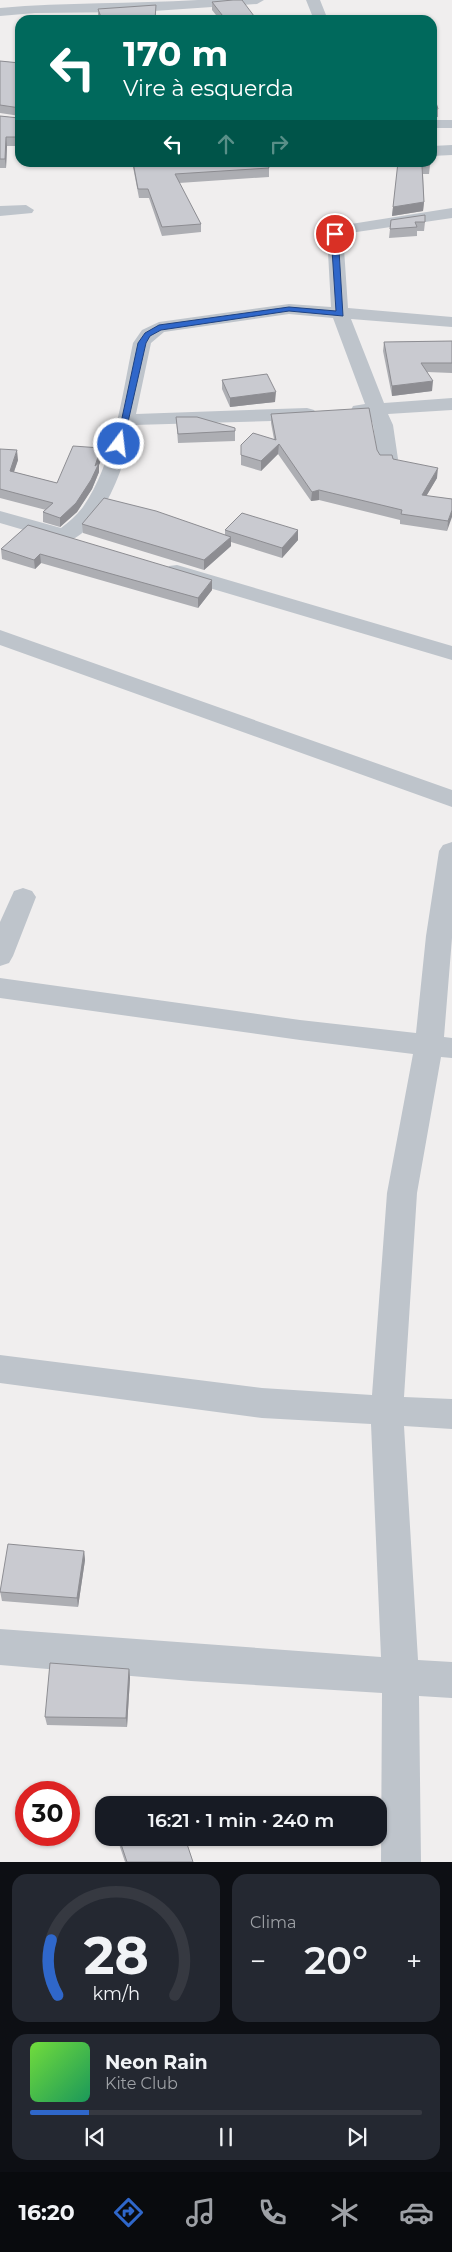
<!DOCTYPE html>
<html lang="pt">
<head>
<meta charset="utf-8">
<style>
  body { margin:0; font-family:Montserrat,sans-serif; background:#242831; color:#f1f3f6; height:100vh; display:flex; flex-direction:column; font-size:19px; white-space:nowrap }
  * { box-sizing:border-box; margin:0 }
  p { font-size:16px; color:#9ea1a6 }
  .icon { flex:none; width:28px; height:28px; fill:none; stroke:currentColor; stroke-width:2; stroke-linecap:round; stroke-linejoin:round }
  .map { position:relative; height:1862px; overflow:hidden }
  .drawer { display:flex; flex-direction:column; gap:12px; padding:12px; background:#0d0f14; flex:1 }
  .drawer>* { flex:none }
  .top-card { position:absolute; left:15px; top:15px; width:422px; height:152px; border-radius:15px; box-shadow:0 1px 4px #0004; background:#00695c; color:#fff; overflow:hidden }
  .speed { position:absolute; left:15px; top:1781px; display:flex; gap:10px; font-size:25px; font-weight:700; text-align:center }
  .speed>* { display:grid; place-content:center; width:65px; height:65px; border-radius:50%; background:#171b24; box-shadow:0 1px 4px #0004; line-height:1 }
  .speed .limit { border:8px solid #d22; background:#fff; color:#111 }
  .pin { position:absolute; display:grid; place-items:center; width:42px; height:42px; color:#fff; margin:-21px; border:2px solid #fff; border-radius:50%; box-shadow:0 1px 5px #0007 }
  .me { position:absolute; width:55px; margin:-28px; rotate:15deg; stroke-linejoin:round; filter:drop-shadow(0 0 4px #0008) }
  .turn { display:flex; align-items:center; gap:18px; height:105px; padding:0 25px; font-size:22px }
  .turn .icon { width:65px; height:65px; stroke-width:2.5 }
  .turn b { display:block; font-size:35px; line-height:42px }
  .lanes { display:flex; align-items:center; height:48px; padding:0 25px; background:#0003; justify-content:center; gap:25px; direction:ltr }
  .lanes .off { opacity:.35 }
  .big { font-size:38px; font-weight:600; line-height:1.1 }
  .drawer .card { flex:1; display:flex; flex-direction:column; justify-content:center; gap:8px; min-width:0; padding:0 18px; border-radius:15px; background:#242831 }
  .drawer .dial { align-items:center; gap:0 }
  .dial svg { height:130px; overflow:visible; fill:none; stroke:#363941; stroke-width:7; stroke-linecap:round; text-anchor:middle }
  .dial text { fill:#f1f3f6; stroke:none }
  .song { display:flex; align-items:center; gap:15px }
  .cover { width:60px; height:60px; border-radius:8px; background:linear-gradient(135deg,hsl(100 70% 55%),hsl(150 70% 35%)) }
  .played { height:5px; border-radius:2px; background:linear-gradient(90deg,#2f67ca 15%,#363941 15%) }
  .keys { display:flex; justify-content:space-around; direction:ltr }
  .heat { display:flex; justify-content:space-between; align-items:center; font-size:28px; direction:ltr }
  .drawer .tiles { flex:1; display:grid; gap:12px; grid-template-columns:1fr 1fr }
  .card:last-child { grid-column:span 2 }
  .trip { position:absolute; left:95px; top:1796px; width:292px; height:50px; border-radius:15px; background:#171b24; box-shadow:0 1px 4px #0004; font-weight:600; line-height:50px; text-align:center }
  .tab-bar { display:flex; height:80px; justify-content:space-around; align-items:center; background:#090b0e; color:#9ea1a6 }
  .tab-bar .icon { width:35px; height:35px }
  .tab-bar .on { color:#2f67ca }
  .tab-bar b { font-size:22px; color:#f1f3f6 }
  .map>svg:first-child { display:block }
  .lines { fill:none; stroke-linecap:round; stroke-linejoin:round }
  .street { fill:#bec4cb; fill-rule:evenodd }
  .wall { fill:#adaeb3 }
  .shaded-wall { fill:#8d8d92 }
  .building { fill:#c9cad0; stroke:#8d8d92 }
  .route { fill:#2f67ca; stroke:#1f4383 }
</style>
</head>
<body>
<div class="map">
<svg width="452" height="1862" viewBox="0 0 452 1862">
  <rect width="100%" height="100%" fill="#f0eeee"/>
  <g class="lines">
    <path class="street" d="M198 0H264L257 4 139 12 35 13 0 16V8C66 2 132 4 198 0Z
      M306 0H320L328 20H314Z
      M432 120H452V128H432Z
      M452 145V155L432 156V146Z
      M26 205 34 210 32 213 0 216V206Z
      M452 208V218L343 234 348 308 452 317V327L351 319 384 403 452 398V410L388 414 393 425 398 459 395 463H381L378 459 373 425 370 415 353 414 351 410 353 406 365 404 333 318 289 314 164 332 151 343 136 414 307 408 314 410 317 414 314 418 307 420 134 425C126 460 104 532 65 542L0 523V511L61 528C69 522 77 515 83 507 114 463 122 395 133 343L142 330 159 322 289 304 331 307 327 234 332 227Z
      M177 565 452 646V660L169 576 166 571 169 566Z
      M0 630 452 790V807L0 645Z
      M452 842V938L444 1037 452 1038V1058L441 1057 417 1193 404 1397 452 1399V1429L404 1426 418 1660 452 1662V1698L419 1696 421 1862H381L382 1693 191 1681 0 1665V1629L381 1657 371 1424 262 1418 0 1383V1355L262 1388 372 1395 387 1193 413 1054 300 1040 0 998V978L300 1020 416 1033 426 936 439 851 443 845Z
      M23 888 32 891 36 897 13 956 9 963 0 966V922L14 891Z"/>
  </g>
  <path class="wall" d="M212 2 257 20H220L212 10Z
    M98 9 156 20H99L98 17Z
    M0 61 20 63V146H7L6 168H0V116L19 118 20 116 0 113V114Z
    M432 90 438 109V117H432Z
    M132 162H267L269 168V177L179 183 201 224V232L162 236 149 198H139Z
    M396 162H429L430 165 429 174H423L424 202 423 211 392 216 398 166Z
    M391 220 425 222 424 231H417V236L389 238Z
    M452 341V373L427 372 432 391 392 396 383 351 384 342Z
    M222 380 275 402 230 407 222 389Z
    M271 414 377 450 380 455 393 459 437 478 426 496 452 499 447 531 400 524V520L319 500 311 501 278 454 261 471 241 465V445L274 439 271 423Z
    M176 417 235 428V441L178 443Z
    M0 449 18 460 14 472 57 483 102 457 99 465V472L92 489 77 512 60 527 43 522V512L46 510 0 498Z
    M82 524 225 535V530L298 540 282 558 231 542V546L204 570 83 533Z
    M28 525 212 590 198 608 41 563 35 569 2 559 1 549Z
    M84 1551 85 1560 78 1607 2 1601 0 1591Z
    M129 1669 130 1678 127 1727 47 1725 45 1717Z
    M117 1838H185L193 1862H125Z"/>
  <path class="shaded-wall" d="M6 137 7 146 6 168 5 159Z
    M424 202 423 211 392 216 393 207Z
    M433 381 432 391 392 396V386Z
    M276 392 275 402 230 407V398Z
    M279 444 278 454 261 471V461Z
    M101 448 102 457 99 465V472L92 489 77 512 60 527V518L95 466Z
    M17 450 18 460 11 480 10 471Z
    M438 468 437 478 421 505 422 495Z
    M319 490V500L311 501 312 492Z
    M452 510V517L447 531 448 521Z
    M298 530V540L282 558V548Z
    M231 537V546L204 570V560Z
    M40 554 41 563 35 569 34 560Z
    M212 580V590L198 608V598Z
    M84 1551 85 1560 78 1607 77 1598Z
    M129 1669 130 1678 127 1727 126 1718Z"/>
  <path class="building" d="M233 0H242L257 20H226L212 2Z
    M156 5 155 20H102L98 9Z
    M0 61 20 63V108L0 105Z
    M432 90 438 109H432Z
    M20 114V137H6L5 159H0V116L19 118Z
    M133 162H267L269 168 175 174 201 224 162 227 148 189H138Z
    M398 162H429L430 165 422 166 424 202 393 207Z
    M425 215V222H415L417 227 390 229 391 220Z
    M452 341V363H421L433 381 392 386 384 342Z
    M267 374 276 392 230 398 222 380Z
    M369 408 377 450 380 455H392L393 459 438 468 422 495 452 499V510L448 521 401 514 402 510 319 490 312 492 279 444 261 461 241 455V445L253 433 276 440 271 414Z
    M176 417H197L235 428V431L178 434Z
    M73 446 101 448 95 466 99 463 91 480 76 503 60 518 43 512 53 503 0 489V449L17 450 10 471 57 483Z
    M104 498 156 511 231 537 204 560 82 524Z
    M242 513 298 530 282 548 225 530Z
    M28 525 212 580 198 598 40 554 34 560 1 549Z
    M8 1544 84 1551 77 1598 0 1592Z
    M50 1663 129 1669 126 1718 45 1717Z
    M119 1838H185L193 1862H127Z"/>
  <path class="route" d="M335 232 338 234 343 316 289 311 161 330 150 336 146 343 123 444 116 446 138 343 145 333 159 325 289 307 336 311 331 234Z"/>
</svg>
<div class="speed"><div class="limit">30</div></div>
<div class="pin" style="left:335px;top:234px;background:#d93025"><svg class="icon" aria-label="arrive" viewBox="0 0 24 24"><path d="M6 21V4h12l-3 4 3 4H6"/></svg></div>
<svg class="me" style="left:119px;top:444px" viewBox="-20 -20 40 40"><circle r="17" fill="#2f67ca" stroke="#fff" stroke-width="3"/><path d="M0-11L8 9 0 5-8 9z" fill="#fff"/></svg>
<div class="trip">16:21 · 1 min · 240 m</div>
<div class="top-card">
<div class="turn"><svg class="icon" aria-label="left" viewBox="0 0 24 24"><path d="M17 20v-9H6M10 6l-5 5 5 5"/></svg><div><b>170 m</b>Vire à esquerda</div></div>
<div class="lanes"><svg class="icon" aria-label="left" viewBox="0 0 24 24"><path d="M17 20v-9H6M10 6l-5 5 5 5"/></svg><svg class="icon off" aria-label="ahead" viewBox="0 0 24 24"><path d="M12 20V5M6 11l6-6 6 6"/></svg><svg class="icon off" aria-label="right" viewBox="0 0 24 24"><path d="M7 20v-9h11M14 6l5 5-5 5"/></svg></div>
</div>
</div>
<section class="drawer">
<div class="tiles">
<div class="card dial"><svg viewBox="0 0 100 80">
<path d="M14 69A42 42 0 1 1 86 69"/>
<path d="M14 69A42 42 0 0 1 10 35" stroke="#2f67ca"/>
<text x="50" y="56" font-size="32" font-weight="700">28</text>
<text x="50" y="72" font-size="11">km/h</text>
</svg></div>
<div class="card"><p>Clima</p>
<div class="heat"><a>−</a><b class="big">20°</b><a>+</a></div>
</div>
<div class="card">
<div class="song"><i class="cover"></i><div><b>Neon Rain</b><p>Kite Club</p></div></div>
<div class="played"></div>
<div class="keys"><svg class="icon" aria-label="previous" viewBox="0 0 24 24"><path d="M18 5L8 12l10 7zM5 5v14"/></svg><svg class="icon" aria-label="pause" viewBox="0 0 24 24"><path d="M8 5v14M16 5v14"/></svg><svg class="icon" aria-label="next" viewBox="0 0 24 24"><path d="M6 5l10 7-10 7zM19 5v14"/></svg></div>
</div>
</div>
</section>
<nav class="tab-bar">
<b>16:20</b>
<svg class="icon on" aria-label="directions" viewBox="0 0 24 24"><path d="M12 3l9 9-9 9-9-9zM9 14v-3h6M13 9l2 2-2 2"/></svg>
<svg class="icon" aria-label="music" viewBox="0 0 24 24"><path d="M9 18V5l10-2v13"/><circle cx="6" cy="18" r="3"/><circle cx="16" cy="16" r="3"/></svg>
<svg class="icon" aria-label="phone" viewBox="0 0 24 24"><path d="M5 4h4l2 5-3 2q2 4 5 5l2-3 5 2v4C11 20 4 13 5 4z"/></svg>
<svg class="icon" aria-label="climate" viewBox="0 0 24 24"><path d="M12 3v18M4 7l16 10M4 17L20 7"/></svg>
<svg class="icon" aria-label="car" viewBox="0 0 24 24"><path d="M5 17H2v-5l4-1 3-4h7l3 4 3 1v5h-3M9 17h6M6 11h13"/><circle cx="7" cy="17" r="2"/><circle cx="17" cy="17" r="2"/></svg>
</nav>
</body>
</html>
